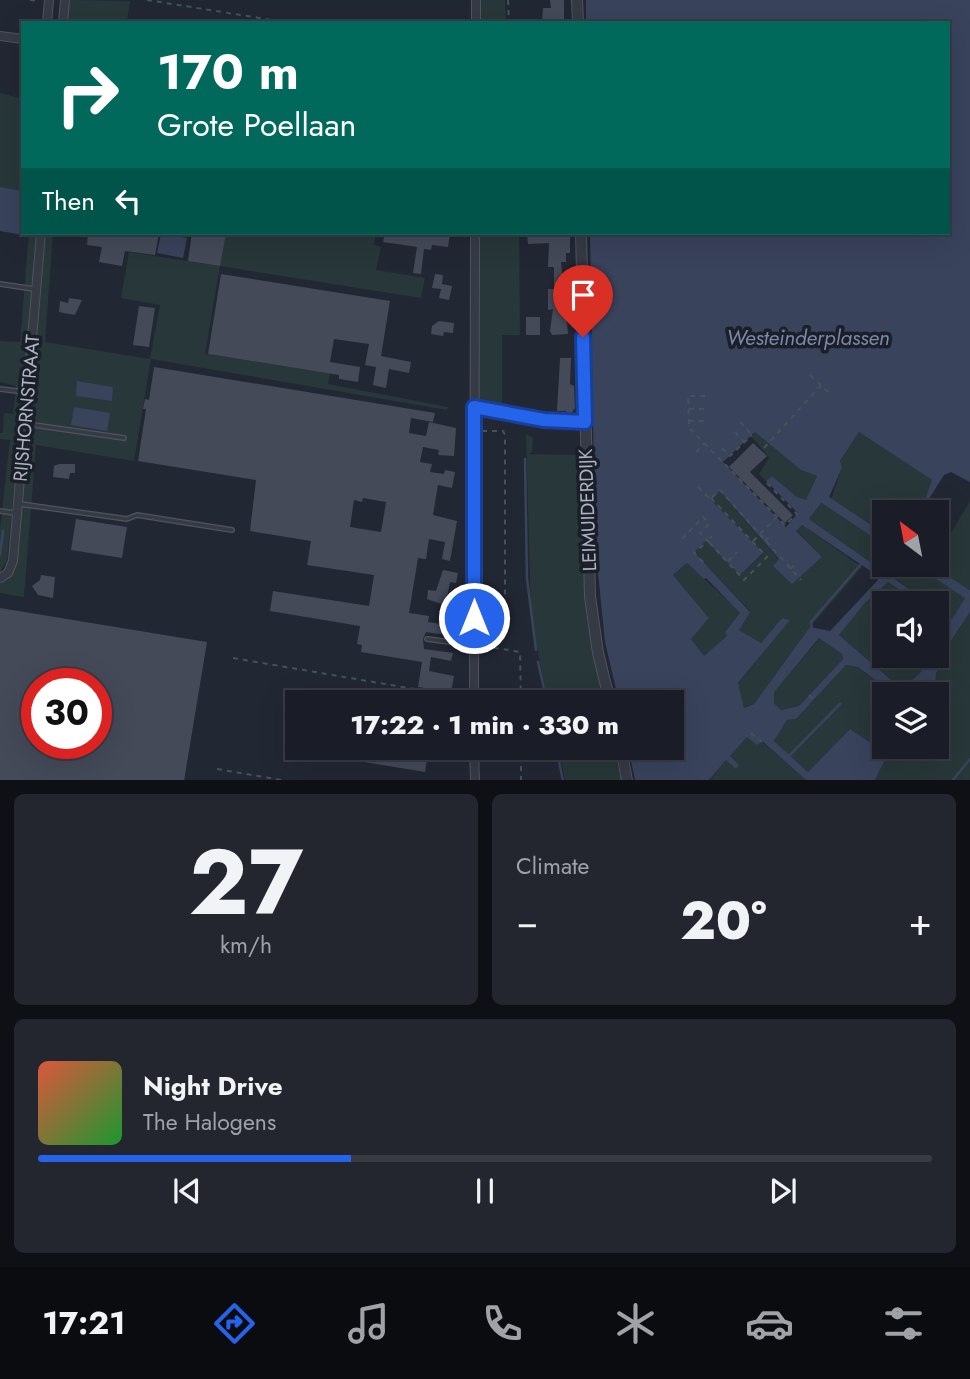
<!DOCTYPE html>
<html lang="en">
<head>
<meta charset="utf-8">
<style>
  body { margin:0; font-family:Jost,sans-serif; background:#23262f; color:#f1f3f6; height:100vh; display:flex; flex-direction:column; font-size:26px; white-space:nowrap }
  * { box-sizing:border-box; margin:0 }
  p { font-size:23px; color:#9fa2a7 }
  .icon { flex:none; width:38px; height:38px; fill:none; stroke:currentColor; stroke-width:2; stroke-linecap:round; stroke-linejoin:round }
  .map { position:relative; height:780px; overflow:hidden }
  .drawer { display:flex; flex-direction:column; gap:14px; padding:14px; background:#0e1015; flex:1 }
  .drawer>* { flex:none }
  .hud { position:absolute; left:21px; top:21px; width:929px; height:214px; border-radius:0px; box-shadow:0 7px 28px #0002,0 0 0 2px #383b44; background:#00695c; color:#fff; overflow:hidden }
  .needle { width:46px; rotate:328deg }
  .buttons { position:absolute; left:872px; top:500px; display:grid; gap:14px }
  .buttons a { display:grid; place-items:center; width:77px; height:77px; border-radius:0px; background:#1a1d27; box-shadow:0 7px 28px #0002,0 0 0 2px #383b44; font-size:35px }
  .speed { position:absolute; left:21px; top:668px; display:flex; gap:14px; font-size:35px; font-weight:700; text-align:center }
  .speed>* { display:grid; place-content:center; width:91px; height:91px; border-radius:50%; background:#1a1d27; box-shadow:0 7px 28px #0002,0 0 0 2px #383b44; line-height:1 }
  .speed .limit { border:10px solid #d22; background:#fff; color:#111 }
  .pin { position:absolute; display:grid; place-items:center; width:60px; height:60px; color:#fff; margin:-72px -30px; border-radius:50% 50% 50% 0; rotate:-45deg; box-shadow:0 0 7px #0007 }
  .pin .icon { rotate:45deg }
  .me { position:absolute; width:77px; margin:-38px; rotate:0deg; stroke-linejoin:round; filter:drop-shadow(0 0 5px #0008) }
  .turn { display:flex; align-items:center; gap:24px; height:147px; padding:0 21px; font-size:32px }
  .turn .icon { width:91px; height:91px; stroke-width:2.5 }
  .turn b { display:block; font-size:49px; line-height:60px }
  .then { display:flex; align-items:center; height:66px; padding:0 21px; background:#0003; gap:14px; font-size:26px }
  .big { font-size:52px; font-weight:800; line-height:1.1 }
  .drawer .card { flex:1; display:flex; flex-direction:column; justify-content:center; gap:10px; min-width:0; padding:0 24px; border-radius:10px; background:#23262f }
  .drawer .dial { align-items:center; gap:0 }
  .dial b { font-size:91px; line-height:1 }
  .song { display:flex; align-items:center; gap:21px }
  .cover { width:84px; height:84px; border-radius:10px; background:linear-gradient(135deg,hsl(10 70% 55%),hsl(130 70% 35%)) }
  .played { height:7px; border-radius:4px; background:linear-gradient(90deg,#2563eb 35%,#383b44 35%) }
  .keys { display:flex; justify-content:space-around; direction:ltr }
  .heat { display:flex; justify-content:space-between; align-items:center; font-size:38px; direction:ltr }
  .drawer .tiles { flex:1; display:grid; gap:14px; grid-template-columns:1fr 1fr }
  .card:last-child { grid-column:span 2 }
  .trip { position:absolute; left:285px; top:690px; width:399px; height:70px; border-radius:0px; background:#1a1d27; box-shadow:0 7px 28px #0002,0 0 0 2px #383b44; font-weight:800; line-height:70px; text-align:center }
  .tabs { display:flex; height:112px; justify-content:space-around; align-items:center; background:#0a0c10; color:#9fa2a7 }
  .tabs .icon { width:49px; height:49px }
  .tabs .active { color:#2563eb }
  .tabs b { font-size:32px; color:#f1f3f6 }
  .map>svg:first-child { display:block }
  .green { fill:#283739 }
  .water { fill:#39435c; fill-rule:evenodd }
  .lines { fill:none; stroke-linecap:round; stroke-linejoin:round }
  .stream { stroke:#39435c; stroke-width:2.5 }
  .canal { stroke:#39435c; stroke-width:9 }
  .building { fill:#444a58; fill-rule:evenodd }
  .service-casing { stroke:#50545f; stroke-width:6 }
  .minor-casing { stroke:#50545f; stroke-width:10 }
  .tertiary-casing { stroke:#50545f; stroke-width:12 }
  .path { stroke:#455257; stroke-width:2; stroke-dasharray:5 5; stroke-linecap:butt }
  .service { stroke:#353a45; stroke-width:3.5 }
  .minor { stroke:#353a45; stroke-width:8 }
  .tertiary { stroke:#353a45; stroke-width:10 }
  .route-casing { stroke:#184099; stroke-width:18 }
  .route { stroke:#2563eb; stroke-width:12 }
  .labels { text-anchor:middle; stroke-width:7; stroke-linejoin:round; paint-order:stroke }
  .street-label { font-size:19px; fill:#b0b4c1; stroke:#1b1f29 }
  .water-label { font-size:21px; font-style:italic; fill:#7c88a7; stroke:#1b1f29 }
</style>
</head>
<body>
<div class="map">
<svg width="970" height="781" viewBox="0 0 970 781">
  <rect width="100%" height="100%" fill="#222734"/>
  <path class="green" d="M70 0 130 1 127 23H67Z
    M479 0H505L506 23H479Z
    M0 93 23 99V191L0 187Z
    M29 233H38L35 272 7 561 0 572V529L10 440 0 439V433H3L4 413 13 414 16 386 0 382V341L20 342Z
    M45 233H53L45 342 150 359 160 305 121 298 129 252 219 266 225 233H376L374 245 381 247 376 270 425 278 421 298 220 266 205 354 330 373 328 384 448 407 447 410 151 359 134 461 36 445 24 597 0 593V583L11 576 16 562Z
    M480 233H519L520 335H502V406L479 402 478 398Z
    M755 431 801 470 817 476 806 501 797 497 772 476 766 481 759 474 769 458 752 437Z
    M859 432 932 480 920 513H884V565H936V558L970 501V590L952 619 936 608V604H930L809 519 823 501 829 505 842 468 840 461Z
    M526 434 533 438 532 452 528 454 578 455 588 607 605 702H548L531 618Z
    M720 491 779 560 802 575 822 557 796 530 802 525 862 567 810 627 754 704 744 708 738 684 789 620 782 618 761 643 739 630 750 611 694 552 705 540 740 575 763 554 710 500Z
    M687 563 741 613 725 632 727 636 704 657 690 639 709 618 673 575Z
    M888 582 920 604H884V656H930L920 673 903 689 839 635 865 603Z
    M970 612V780L875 781 884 762 899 747H936V674L945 650Z
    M820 638 842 654 843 659 799 706 781 710 774 703 773 692Z
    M846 665 858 667 895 695H884V737L874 745 850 729 808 772 774 741 787 720 796 719Z
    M747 737 761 741 806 780 709 781 726 760 739 765 730 756Z
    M558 747H614L621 780H565Z"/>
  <path class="water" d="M586 0H970V482L951 472 944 475 920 513 932 480 859 432 840 461 842 468 829 497V505L822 502 809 519 930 604H920L888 582 865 603 839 635 902 689 920 673 930 656H936V646L949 625 936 615V608L952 619 970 590V612L945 650 936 674 935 695H895L858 667 846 665 796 719 787 720 774 741 808 772 850 729 874 745 884 737V747H899L884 762 875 780H806L762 741 757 745 747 737 730 756 739 765 736 769 726 760 709 780H635L628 747H672V702H619L605 642 595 543 590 233H948V23H586ZM755 432 801 470 817 476 806 500 797 497 772 476 766 481 798 513 786 527 723 462ZM720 491 779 559 773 566 792 584 822 557 796 531 802 525 878 576V580L830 631 810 627 754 704 744 708 738 683 790 620 782 618 761 643 739 630 750 612 694 552 706 541 740 575 763 553 711 500ZM687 563 704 579 706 578 740 613 725 632 727 636 704 656 691 639 709 618 673 575ZM819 638 842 654 843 659 799 706 781 710 774 703V692Z
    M0 187 23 191V233H29V236L0 231Z
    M161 234 187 238 183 258 157 253Z
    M77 381 113 387 112 401 76 396Z
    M74 407 110 413 107 431 71 425Z"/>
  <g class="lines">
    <path class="stream" d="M525 459 527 579 536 650
      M0 555 3 531
      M812 630 811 622 861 564
      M538 662 547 702
      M556 747 563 781
      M786 759 840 704
      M952 781 970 759"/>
    <path class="canal" d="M821 497 884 539
      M923 565 970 596"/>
  </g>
  <path class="building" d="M550 0H564V23L542 22 543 8H551Z
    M88 233H159L155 255 125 251 122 266 99 262 102 247 87 245Z
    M192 233H226L220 266 188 261Z
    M385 233H450L448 247 432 245 431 250 424 249 421 274 413 273 417 247 383 242Z
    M527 233 570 235V253H566V262H561L568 334 552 335 550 331 553 309 548 310V289H554V267H548L549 243 528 244Z
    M221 274 390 301 381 356 411 362 409 373 389 369 386 388 373 385 376 367 365 365 369 344 334 339 330 362 360 367 358 382 339 379V375L208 354Z
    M435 274 443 275 442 284 452 286 449 300 439 298 441 289 432 288Z
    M69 298 82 300 75 315 59 312 60 301 68 303Z
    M139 306 155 308 149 347 133 345Z
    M526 317H540V335H526Z
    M439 321 454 323 453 333 444 332 443 336 431 334 432 326Z
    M560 358H571L570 384 574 386 575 408 570 415 566 411H557Z
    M154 367 435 413 433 422 411 418 409 433 426 436 429 422 456 428 454 456 438 455 439 450 423 447 420 462 432 464 430 472 444 474 445 470 455 472 452 488 438 485 433 515 457 521 450 561 442 559 445 542 429 539 426 559 418 558 409 613 429 616 428 622 455 626 453 636 426 632 423 639 424 649 453 653 451 661 431 657 429 671 454 676 451 692 418 687 422 662 361 652 362 645 357 644 360 626 270 611 273 591 369 606 374 575 307 565 311 541 250 531 256 480 138 461 146 409H143L145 399 149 400ZM363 498 386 502 381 532 350 527 354 500 362 502Z
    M753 443 767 456 750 472 793 515 785 523 729 467Z
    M59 464H75V473H70L69 479 53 477 54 466Z
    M76 519 127 527 122 558 71 550Z
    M443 570 458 573 456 583 450 582 447 598 454 599 453 608 427 599 428 590 436 591Z
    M41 575 55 577 53 598 38 595 32 586 40 580Z
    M0 608 207 642 184 781H0ZM37 684H96V744H37Z
    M367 747H429L425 772 364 762Z"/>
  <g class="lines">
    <g class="service-casing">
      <path id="service" d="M0 284 34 289
        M0 389 25 392
        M27 424 124 438
        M20 504 127 519 137 515 232 530
        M0 511 15 513
        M427 639 473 645"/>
    </g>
    <g class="minor-casing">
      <path id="minor" d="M47 23 49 0
        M63 23 65 0
        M476 23V0
        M0 36 23 39
        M474 407 544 420 585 423
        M0 578 8 573 13 561 41 233
        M474 702 475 233
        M474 747 475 781"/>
    </g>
    <g class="tertiary-casing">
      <path id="tertiary" d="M577 0 578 23
        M581 233 590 596 598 653 610 702
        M621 747 627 781"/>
    </g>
    <path class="path" d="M30 0 39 1
      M147 0 291 23
      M508 0 509 23
      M810 375 829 393
      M705 396H688L689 428 785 525 797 514 765 481
      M689 409H705
      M689 421H704
      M740 422 753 436
      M482 431H503L505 435V622
      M735 432 744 442
      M722 448 730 456 752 435
      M764 448 821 385
      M696 452 704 444
      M698 487 710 499 720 490 801 580
      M711 498 767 557 744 580 708 541 712 536
      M682 539 703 517 709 524 700 533 708 541 694 553 707 566
      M753 541 776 518
      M765 541 772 534
      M728 561 737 552
      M790 569 797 563
      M484 646 520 652 521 702
      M233 658 467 698
      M809 695 814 700
      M751 733 762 742
      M217 769 287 781
      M521 781V747"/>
    <use href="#service" class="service"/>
    <use href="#minor" class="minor"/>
    <use href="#tertiary" class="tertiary"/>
  </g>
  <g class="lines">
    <g class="route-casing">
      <path id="route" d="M474 618V407L544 420 585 422 583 337"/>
    </g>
    <use href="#route" class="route"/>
  </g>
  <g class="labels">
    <g class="street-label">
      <text transform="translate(26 408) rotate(-85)" y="7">RIJSHORNSTRAAT</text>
      <text transform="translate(587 510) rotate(-92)" y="7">LEIMUIDERDIJK</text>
    </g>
    <g class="water-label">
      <text x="808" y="345">Westeinderplassen</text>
    </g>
  </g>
</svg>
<div class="buttons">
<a><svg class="needle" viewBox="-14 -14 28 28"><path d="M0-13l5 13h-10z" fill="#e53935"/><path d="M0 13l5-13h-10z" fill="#9fa2a7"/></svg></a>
<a><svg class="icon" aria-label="sound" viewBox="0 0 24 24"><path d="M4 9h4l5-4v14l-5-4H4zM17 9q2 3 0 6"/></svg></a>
<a><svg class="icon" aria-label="layers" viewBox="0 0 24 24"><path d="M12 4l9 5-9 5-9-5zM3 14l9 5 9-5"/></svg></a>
</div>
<div class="speed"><div class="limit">30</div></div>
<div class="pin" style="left:583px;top:337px;background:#d93025"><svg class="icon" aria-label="arrive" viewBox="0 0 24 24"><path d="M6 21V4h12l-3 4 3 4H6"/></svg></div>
<svg class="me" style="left:474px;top:618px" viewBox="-20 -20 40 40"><circle r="17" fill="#2563eb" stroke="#fff" stroke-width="3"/><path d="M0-11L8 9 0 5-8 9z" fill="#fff"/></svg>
<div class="trip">17:22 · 1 min · 330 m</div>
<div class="hud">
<div class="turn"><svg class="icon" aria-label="right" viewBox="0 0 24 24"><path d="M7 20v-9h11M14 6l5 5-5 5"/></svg><div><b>170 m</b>Grote Poellaan</div></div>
<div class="then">Then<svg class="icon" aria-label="left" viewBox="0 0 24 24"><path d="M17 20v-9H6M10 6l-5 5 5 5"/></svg></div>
</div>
</div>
<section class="drawer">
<div class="tiles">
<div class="card dial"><b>27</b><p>km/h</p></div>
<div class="card"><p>Climate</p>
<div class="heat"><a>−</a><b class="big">20°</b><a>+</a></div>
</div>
<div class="card">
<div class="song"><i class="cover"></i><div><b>Night Drive</b><p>The Halogens</p></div></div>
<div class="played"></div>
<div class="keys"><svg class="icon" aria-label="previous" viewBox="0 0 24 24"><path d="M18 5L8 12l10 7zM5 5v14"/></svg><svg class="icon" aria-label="pause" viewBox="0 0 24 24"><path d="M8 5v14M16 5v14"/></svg><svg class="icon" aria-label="next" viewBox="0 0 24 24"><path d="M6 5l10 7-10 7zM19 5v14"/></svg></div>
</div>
</div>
</section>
<nav class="tabs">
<b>17:21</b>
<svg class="icon active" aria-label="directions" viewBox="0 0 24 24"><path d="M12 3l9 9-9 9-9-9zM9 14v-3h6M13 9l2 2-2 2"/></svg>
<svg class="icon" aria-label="music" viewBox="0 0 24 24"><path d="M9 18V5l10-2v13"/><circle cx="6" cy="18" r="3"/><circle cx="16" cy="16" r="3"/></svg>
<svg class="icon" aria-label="phone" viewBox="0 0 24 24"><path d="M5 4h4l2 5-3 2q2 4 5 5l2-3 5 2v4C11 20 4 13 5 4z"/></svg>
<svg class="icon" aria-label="climate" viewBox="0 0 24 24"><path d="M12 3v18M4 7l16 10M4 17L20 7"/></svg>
<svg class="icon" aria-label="car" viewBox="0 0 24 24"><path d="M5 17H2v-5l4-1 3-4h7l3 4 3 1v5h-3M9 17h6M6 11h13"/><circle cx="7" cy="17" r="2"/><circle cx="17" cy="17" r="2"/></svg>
<svg class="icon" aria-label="filters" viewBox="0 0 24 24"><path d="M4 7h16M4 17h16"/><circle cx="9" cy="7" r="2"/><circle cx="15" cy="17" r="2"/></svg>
</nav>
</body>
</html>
